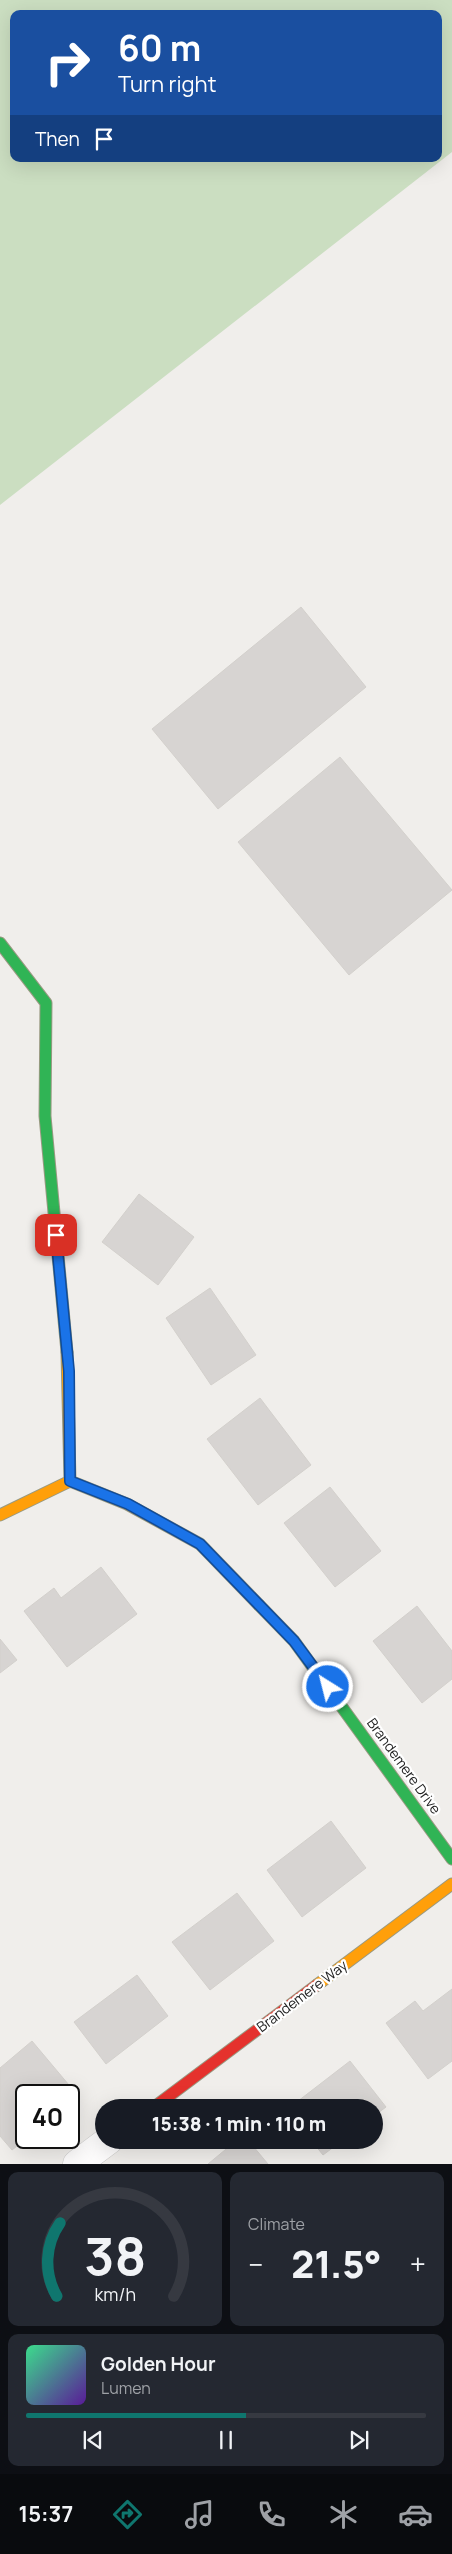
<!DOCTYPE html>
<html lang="en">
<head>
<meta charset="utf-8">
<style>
  body { margin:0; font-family:Manrope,sans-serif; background:#242831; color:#f1f3f6; height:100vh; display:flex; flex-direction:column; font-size:19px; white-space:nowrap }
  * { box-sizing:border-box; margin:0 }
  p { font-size:16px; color:#9ea1a6 }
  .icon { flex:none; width:28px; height:28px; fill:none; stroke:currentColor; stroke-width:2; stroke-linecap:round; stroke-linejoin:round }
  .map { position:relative; height:2164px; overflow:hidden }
  .sheet { display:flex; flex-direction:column; gap:8px; padding:8px; background:#0d0f14; flex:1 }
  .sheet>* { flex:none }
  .hud { position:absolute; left:10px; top:10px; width:432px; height:152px; border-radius:10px; box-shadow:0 5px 20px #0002; background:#1a4fa0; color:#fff; overflow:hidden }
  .speed { position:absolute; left:15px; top:2084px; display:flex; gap:10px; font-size:25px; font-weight:700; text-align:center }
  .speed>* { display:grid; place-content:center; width:65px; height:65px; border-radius:50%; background:#171b24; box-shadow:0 5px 20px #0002; line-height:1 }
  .speed .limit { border:2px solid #111; border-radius:8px; background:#fff; color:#111 }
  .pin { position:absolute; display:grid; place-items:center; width:42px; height:42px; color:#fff; margin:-21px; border-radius:10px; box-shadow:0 2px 8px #0006 }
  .me { position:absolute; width:55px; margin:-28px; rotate:324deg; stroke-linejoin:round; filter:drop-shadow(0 0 4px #0008) }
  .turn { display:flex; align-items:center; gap:18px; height:105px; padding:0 25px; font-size:22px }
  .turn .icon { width:65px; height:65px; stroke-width:2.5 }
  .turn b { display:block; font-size:35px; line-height:42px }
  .then { display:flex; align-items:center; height:48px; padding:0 25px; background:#0003; gap:10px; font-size:19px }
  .big { font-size:38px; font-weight:800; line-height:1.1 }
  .sheet .tile { flex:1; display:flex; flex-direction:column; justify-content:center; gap:8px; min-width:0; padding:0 18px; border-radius:10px; background:#242831 }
  .sheet .dial { align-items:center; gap:0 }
  .dial svg { height:130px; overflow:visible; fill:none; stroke:#363941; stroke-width:7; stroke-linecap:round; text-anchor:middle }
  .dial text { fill:#f1f3f6; stroke:none }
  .song { display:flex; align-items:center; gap:15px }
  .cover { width:60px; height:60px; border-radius:8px; background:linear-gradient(135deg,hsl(150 70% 55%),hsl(270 70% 35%)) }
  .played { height:5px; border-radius:2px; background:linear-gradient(90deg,#0f766e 55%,#363941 55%) }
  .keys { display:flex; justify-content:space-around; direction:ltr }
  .heat { display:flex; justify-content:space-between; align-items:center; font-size:28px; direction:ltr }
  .sheet .tiles { flex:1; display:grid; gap:8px; grid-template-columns:1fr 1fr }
  .tile:last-child { grid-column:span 2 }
  .trip { position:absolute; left:95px; top:2099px; width:288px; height:50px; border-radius:25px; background:#171b24; box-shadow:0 5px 20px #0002; font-weight:800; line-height:50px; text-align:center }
  .tab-bar { display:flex; height:80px; justify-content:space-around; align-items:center; background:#090b0e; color:#9ea1a6 }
  .tab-bar .icon { width:35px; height:35px }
  .tab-bar .current { color:#0f766e }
  .tab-bar b { font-size:22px; color:#f1f3f6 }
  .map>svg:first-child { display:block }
  .forest { fill:#cbdec1; fill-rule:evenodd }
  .building { fill:#d7d4d2; stroke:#d3d0cc }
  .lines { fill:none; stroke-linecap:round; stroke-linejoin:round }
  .street-casing { stroke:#c9c8c7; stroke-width:29 }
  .fast-casing { stroke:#999a82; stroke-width:13 }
  .slow-casing { stroke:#999a82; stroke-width:13 }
  .jam-casing { stroke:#999a82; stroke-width:13 }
  .street { stroke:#fdfcfc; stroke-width:28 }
  .fast { stroke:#30b455; stroke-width:11 }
  .slow { stroke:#ff9f0a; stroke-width:11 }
  .jam { stroke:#e5322d; stroke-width:11 }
  .route-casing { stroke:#114b97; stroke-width:12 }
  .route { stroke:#1a73e8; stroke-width:9 }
  .labels { text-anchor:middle; stroke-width:4.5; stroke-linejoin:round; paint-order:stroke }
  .street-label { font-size:14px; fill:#222; stroke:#fff }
</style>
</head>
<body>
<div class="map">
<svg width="452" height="2164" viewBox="0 0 452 2164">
  <rect width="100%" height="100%" fill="#f0eeeb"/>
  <path class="forest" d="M0 0H452V152L0 505ZM14 14H439V159H14Z"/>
  <path class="building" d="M301 607 366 687 218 809 152 729Z
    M340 757 452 890 349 975 238 842Z
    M139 1194 194 1237 158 1285 102 1242Z
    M210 1288 256 1355 211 1385 166 1318Z
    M260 1398 311 1465 258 1505 207 1439Z
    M330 1487 381 1551 335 1587 284 1523Z
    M101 1567 137 1614 67 1667 24 1611 54 1588 61 1598Z
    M417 1606 452 1651V1679L422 1703 373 1641Z
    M0 1639 17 1660 0 1673Z
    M331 1821 366 1868 302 1917 267 1870Z
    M237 1893 274 1941 210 1990 172 1942Z
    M137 1975 168 2016 106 2064 74 2022Z
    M452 1989V2061L428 2079 386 2023 415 2001 423 2011Z
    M32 2041 74 2091 69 2096 26 2095 27 2138 12 2150 0 2136V2068Z
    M350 2061 386 2107 374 2116V2108H289Z
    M237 2140H248L268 2164H208Z
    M311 2140H343L323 2155Z"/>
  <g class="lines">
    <g class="street-casing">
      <path id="street" d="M77 2164 109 2140"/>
    </g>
    <g class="fast-casing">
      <path id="fast" d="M0 943 46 1003 45 1116 67 1352
        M259 1605 294 1641 452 1859"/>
    </g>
    <g class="slow-casing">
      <path id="slow" d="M67 1352 70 1481
        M0 1515 70 1481 127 1504 200 1544 259 1605
        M317 1985 452 1884"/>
    </g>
    <g class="jam-casing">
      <path id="jam" d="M153 2108 317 1985"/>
    </g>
    <use href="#street" class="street"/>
    <use href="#fast" class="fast"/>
    <use href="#slow" class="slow"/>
    <use href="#jam" class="jam"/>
  </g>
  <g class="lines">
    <g class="route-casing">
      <path id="route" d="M56 1235 69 1371 70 1481 128 1504 200 1544 294 1641 328 1687"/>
    </g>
    <use href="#route" class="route"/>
  </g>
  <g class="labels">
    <g class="street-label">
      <text transform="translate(404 1766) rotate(54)" y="5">Brandemere Drive</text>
      <text transform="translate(302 1996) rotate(-37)" y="5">Brandemere Way</text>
    </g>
  </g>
</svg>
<div class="speed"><div class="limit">40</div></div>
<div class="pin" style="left:56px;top:1235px;background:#d93025"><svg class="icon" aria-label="arrive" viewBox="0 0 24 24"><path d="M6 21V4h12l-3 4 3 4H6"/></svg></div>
<svg class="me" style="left:328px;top:1687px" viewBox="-20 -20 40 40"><circle r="17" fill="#1a73e8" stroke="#fff" stroke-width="3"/><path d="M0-11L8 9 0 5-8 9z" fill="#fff"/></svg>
<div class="trip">15:38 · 1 min · 110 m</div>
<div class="hud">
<div class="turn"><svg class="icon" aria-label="right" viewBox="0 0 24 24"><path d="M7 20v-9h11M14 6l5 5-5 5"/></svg><div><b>60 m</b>Turn right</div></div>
<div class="then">Then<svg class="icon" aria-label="arrive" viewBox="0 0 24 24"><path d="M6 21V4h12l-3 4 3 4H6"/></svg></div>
</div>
</div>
<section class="sheet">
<div class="tiles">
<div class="tile dial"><svg viewBox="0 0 100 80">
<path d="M14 69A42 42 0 1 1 86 69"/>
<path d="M14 69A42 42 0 0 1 16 24" stroke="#0f766e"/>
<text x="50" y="56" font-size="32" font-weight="700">38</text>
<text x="50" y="72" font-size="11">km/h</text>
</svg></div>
<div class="tile"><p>Climate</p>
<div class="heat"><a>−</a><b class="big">21.5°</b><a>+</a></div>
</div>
<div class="tile">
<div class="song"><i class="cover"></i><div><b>Golden Hour</b><p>Lumen</p></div></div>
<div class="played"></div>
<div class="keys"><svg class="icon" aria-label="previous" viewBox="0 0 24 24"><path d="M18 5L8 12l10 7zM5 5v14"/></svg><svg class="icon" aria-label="pause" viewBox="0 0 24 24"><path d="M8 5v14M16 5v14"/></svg><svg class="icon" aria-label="next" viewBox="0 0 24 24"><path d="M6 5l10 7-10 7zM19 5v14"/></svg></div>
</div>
</div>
</section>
<nav class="tab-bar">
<b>15:37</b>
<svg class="icon current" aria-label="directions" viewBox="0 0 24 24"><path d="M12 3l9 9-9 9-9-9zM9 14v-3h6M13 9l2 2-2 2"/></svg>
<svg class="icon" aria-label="music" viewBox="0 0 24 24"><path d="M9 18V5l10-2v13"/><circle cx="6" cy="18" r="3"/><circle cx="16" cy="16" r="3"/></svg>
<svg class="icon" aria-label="phone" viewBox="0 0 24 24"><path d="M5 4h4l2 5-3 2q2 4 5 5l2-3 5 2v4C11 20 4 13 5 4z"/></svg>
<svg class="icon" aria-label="climate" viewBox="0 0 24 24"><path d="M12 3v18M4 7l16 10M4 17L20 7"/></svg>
<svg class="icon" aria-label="car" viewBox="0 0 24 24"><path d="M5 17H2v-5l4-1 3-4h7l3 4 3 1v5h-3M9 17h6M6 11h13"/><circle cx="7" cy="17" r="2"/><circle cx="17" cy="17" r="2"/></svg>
</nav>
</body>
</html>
